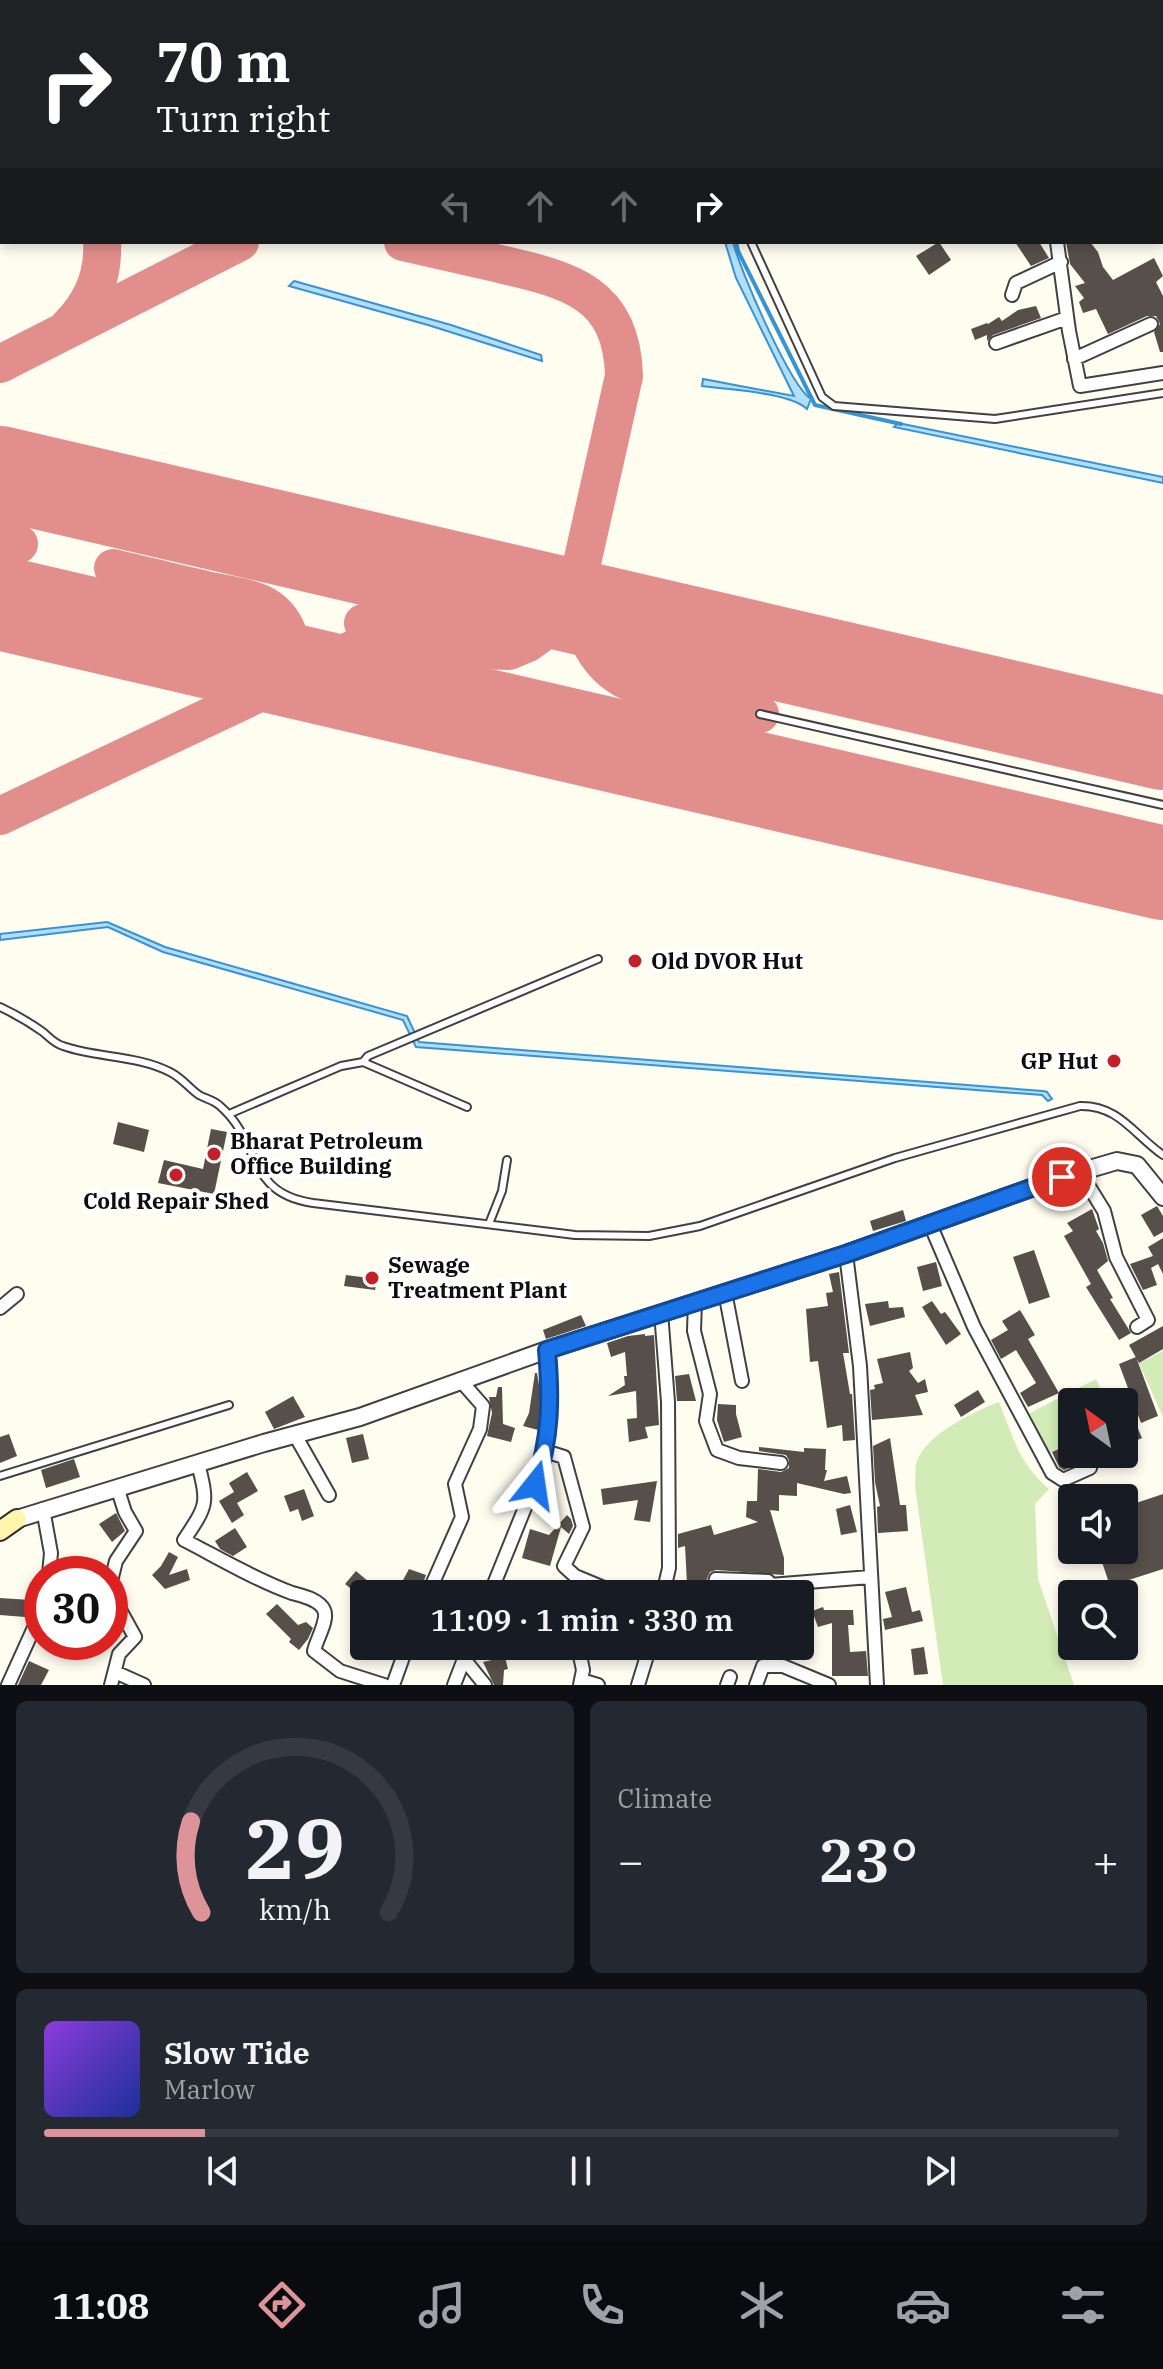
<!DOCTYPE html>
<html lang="en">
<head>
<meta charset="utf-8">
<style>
  body { margin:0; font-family:"IBM Plex Serif",serif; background:#242831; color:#f1f3f6; height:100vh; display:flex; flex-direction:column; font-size:30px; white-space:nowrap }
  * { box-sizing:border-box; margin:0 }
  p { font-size:26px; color:#9ea1a6 }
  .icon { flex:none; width:44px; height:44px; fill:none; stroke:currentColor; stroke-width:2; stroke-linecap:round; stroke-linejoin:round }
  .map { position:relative; height:1685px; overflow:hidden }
  .details { display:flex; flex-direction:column; gap:16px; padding:16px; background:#0d0f14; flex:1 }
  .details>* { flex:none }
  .guide { position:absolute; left:0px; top:0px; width:1164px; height:244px; box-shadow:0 4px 12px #0003; background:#202124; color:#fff; overflow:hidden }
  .needle { width:52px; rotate:327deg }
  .fabs { position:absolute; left:1058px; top:1388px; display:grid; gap:16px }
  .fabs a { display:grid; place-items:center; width:80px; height:80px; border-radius:8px; background:#171b24; box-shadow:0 4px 12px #0003; font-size:40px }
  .speed { position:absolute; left:24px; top:1556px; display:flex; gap:16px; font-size:40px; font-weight:700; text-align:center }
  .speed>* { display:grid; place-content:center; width:104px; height:104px; border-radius:50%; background:#171b24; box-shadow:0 4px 12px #0003; line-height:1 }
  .speed .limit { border:12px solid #d22; background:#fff; color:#111 }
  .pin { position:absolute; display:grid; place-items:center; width:68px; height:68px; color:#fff; margin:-34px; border:4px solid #fff; border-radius:50%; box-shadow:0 2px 8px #0007 }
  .me { position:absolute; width:88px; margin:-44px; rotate:15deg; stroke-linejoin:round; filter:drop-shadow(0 0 6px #0008) }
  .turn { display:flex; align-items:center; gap:28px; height:168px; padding:0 24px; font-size:36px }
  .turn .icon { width:104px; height:104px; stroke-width:2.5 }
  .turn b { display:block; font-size:56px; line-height:68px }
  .lanes { display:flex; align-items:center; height:76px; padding:0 24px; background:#0003; justify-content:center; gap:40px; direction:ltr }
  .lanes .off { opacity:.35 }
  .big { font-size:60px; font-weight:600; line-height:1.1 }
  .details .card { flex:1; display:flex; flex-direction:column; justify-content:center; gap:12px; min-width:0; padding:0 28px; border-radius:12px; background:#242831 }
  .details .dial { align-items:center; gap:0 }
  .dial svg { height:208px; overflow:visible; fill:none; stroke:#363941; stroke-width:7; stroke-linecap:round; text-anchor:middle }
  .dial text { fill:#f1f3f6; stroke:none }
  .song { display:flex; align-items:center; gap:24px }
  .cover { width:96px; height:96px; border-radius:12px; background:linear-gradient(135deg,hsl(270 70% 55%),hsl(230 70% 35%)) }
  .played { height:8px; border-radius:4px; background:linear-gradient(90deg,#dd9499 15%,#363941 15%) }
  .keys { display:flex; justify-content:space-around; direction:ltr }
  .heat { display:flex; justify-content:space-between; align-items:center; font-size:44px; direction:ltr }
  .details .tiles { flex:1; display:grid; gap:16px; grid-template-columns:1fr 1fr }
  .card:last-child { grid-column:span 2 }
  .trip { position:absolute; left:350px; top:1580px; width:464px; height:80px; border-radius:8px; background:#171b24; box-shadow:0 4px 12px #0003; font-weight:600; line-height:80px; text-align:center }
  .dock { display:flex; height:128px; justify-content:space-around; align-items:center; background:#090b0e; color:#9ea1a6 }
  .dock .icon { width:56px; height:56px }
  .dock .on { color:#dd9499 }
  .dock b { font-size:36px; color:#f1f3f6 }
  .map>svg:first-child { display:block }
  .green { fill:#d2ebb7 }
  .water { fill:#b2def9; stroke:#3694d3; stroke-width:2 }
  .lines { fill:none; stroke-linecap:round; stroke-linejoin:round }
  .stream { stroke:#3694d3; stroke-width:4 }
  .taxiway { stroke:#e28e8c; stroke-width:38 }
  .runway { stroke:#e28e8c; stroke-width:94 }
  .building { fill:#574f4a }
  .service-casing { stroke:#414141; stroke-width:10 }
  .minor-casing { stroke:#414141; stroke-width:16 }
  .tertiary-casing { stroke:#414141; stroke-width:20 }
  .secondary-casing { stroke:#303030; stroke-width:22 }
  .service { stroke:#fff; stroke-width:6 }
  .minor { stroke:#fff; stroke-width:12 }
  .tertiary { stroke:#fff; stroke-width:16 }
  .secondary { stroke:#fff6ab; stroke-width:18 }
  .route-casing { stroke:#114b97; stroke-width:20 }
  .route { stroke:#1a73e8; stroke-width:14 }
  .poi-dot { fill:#c42028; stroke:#fff; stroke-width:3 }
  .labels { text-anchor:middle; stroke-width:8; stroke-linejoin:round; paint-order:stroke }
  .poi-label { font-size:22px; font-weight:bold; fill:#0e0e0e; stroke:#fff; text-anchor:start }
</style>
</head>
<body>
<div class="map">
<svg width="1163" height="1685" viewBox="0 0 1163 1685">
  <rect width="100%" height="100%" fill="#fffcf0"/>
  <path class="green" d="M1163 1351V1417L1139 1363Z
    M1096 1379 1107 1402H1072V1442L1046 1455 1030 1413Z
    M999 1402C1013 1437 1019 1464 1049 1489L1035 1504 1038 1579 1074 1685H943L915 1487C916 1480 914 1468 917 1461 927 1434 973 1412 999 1402Z"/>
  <path class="water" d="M725 242H733C740 270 790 386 811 399L807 409C789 392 728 390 702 386L703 379 794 396 736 278Z
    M294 281 451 325 541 355 542 361 428 325 289 286Z
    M898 423 1163 477V483L894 427Z
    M107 922 165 947 407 1016 419 1042 1043 1091 1047 1092 1052 1099 1048 1101 1042 1095 416 1047 403 1020 163 952 108 927 0 940V934Z"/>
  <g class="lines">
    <path class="stream" d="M736 242 738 251 815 405 901 424"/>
    <path class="taxiway" d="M0 150H2
      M69 326C92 303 104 276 102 242
      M0 364 240 242
      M0 540 19 544
      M580 578C574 619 592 666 632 683 644 689 660 691 674 694 703 700 731 707 760 714
      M363 623 482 650 509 651 528 643 543 632 565 607 578 581 624 376C622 292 569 280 500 264 468 257 435 249 403 242
      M289 679 377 638 401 635
      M0 816 289 679C297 653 290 621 266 606 250 597 229 595 211 591 178 583 145 576 113 568"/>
    <path class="runway" d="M0 473 1163 743
      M0 603 1163 873"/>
  </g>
  <path class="building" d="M939 242 951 260 929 275 916 256Z
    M1015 242H1039L1049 258 1031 266Z
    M1066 242H1090L1098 252 1103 267 1113 280 1154 258 1163 276 1156 282 1163 296V352H1160L1154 332 1160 324 1156 316H1147L1108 334 1096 309 1083 313 1079 302 1084 298 1075 286 1085 283 1070 264Z
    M1036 306 1041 318 993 335 987 341V335L975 340 971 329 987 323 988 324 999 317 1002 321 1018 310Z
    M118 1122 149 1130 144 1152 113 1144Z
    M211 1129 227 1132 214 1194 158 1183 164 1160 203 1169Z
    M1157 1206 1163 1216V1232L1154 1237 1141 1215Z
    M1092 1209 1099 1229 1096 1231 1103 1243 1108 1261 1097 1270 1113 1298 1110 1299 1131 1333 1119 1340 1086 1287 1091 1284 1064 1236 1073 1231 1067 1223Z
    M903 1210 906 1221 873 1231 870 1221Z
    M1163 1238V1274L1158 1264 1151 1268 1157 1285 1143 1290 1130 1264 1153 1256 1148 1247Z
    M1034 1250 1050 1297 1029 1304 1013 1257Z
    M936 1262 942 1286 923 1291 917 1267Z
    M839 1272 849 1353H843L850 1394H852L855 1440 843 1441 842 1425 827 1428 818 1361 810 1362 806 1309 828 1306 826 1293 833 1292 829 1274Z
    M346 1275 377 1279 375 1290 344 1286Z
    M888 1301 889 1308 903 1307 905 1317 870 1326 865 1304Z
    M932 1301 941 1314 945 1312 961 1334 946 1345 922 1307Z
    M1020 1310 1035 1335 1028 1339 1059 1393 1028 1407 1020 1393 1036 1383 1016 1350 1001 1359 991 1340 1008 1330 1002 1321Z
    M581 1315 586 1326 546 1339 543 1330Z
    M1163 1326V1349L1139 1363 1129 1345Z
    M645 1334V1336L654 1335 659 1425 645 1427 648 1438 629 1442 627 1419 637 1418 636 1391 608 1396 625 1385 624 1376H627L625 1352 611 1357 607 1343 628 1336Z
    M910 1352 913 1368 909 1371 918 1383 925 1379 928 1392 915 1395 923 1415 872 1420 870 1390 875 1389 874 1385 883 1383 877 1359Z
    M1136 1357 1158 1416 1141 1423 1119 1364Z
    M535 1373H537L542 1403 538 1430 523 1426 529 1413Z
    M689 1374 696 1401H677L675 1376Z
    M498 1387H502L503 1424 515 1428 511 1442 487 1436 492 1413 489 1397H496Z
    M978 1390 985 1402 961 1417 954 1405Z
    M293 1396 305 1417 274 1429 265 1412Z
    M718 1404 736 1405V1414L742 1437 724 1442 717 1420Z
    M1133 1417 1142 1438 1124 1446V1420Z
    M9 1434 17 1456 0 1463V1437Z
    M363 1434 369 1459 352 1463 346 1438Z
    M890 1438 900 1505H906L908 1531 878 1533 877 1507 880 1506 875 1482 873 1446Z
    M1072 1443V1454H1105L1064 1470 1059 1467 1052 1452Z
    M759 1447 804 1452V1448L826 1449 825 1470H827L824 1481 847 1476 851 1493 844 1494 797 1483V1496L779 1495V1511L770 1510 784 1558V1575L716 1570 710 1572 705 1583 687 1584 685 1546 678 1548V1534L711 1525 714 1535 758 1522 746 1517 747 1501H757L758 1469 781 1472 789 1468V1460L786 1455 759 1451Z
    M74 1459 80 1477 46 1488 41 1470Z
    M247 1472 258 1491 237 1503 244 1515 232 1523 219 1501 234 1492 229 1483Z
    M657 1481 650 1522 634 1520 638 1500 603 1505 601 1489Z
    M304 1489 314 1516 302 1521 298 1509 290 1512 284 1496Z
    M1163 1494V1569L1110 1586 1098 1550H1124V1507Z
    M850 1505 857 1532 841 1535 836 1509Z
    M116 1513 125 1531 112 1542 99 1524Z
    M567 1515 571 1519 573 1526 569 1534 561 1527 550 1566 522 1558 530 1529 549 1535Z
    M235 1528 247 1547 233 1556 220 1549 215 1541Z
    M169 1552 178 1557 169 1575 187 1569 190 1580 165 1589 152 1575 161 1566Z
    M409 1569 426 1575 419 1594H404L397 1591Z
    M356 1571 375 1587 369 1594H364V1599L345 1584Z
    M906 1587 912 1612 920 1610 923 1621 885 1630 883 1619 892 1617 885 1592Z
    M0 1598 31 1600 30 1611 25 1617 0 1615Z
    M277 1604 298 1625 306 1622 313 1628 308 1639 299 1650 289 1642 291 1639 266 1614Z
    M823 1607 824 1610H853L854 1625H848L850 1652 866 1651 868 1676H832V1623L818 1627 812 1611Z
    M924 1647 928 1674 914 1675 911 1649Z
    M505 1657 508 1669 504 1670 503 1685H494L483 1662Z
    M29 1661 49 1670 41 1685H18Z"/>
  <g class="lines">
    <g class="service-casing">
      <path id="service" d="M386 0 399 2
        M828 2 833 0
        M930 2V0
        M751 242 822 397 834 406 995 419 1163 393
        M760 714 1163 805
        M0 1007C15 1014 29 1022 43 1032 49 1037 55 1044 63 1046 97 1058 137 1055 170 1072 182 1078 189 1088 199 1095 206 1099 214 1100 220 1106 262 1142 245 1193 313 1203L575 1235 649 1236 700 1226 895 1158 1080 1106C1119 1105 1134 1135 1163 1155
        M363 1062 368 1056 598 959
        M229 1114 341 1066 363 1062 467 1107
        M489 1224 502 1191 507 1160
        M0 1476 229 1405"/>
    </g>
    <g class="minor-casing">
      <path id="minor" d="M987 0 989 2
        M953 2 954 0
        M1012 2 1013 0
        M1162 206H1163
        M1057 242 1069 331 1080 386 1163 373
        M1012 295 1016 283 1061 262
        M996 343 1067 318
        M1074 359 1151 324
        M1080 1172 1104 1211 1116 1257 1148 1320 1137 1327
        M930 1224 974 1327 1052 1473 1063 1480 1090 1468
        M846 1254 860 1366 877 1685
        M725 1292 742 1381
        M695 1301 694 1331 710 1394 706 1421 717 1450 739 1458 781 1463
        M0 1308 17 1294
        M661 1312 668 1402 669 1568 663 1594
        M295 1435 329 1495
        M545 1451 564 1457 583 1527 564 1566 575 1576 611 1591
        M198 1463C208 1504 208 1504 184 1540 219 1558 254 1579 292 1593 302 1596 319 1599 324 1610 329 1620 316 1640 314 1651L340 1671 384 1685
        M43 1509 51 1553 49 1574
        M110 1585 116 1561 136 1531 125 1512 117 1487
        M110 1592 135 1637 119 1654 111 1685
        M428 1594 462 1517 455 1484 480 1429 483 1406 461 1381
        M490 1594 543 1463 551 1403 547 1350
        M711 1594 716 1579 768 1581 770 1585 870 1577
        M578 1646 583 1670 580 1685
        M464 1659 485 1685
        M115 1672 144 1685
        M581 1680 598 1685
        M8 1685 42 1610
        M393 1685 407 1646
        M454 1685 469 1646
        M638 1685 650 1646
        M727 1685 730 1677
        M756 1685 763 1666H783L829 1685"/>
    </g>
    <g class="tertiary-casing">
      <path id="tertiary" d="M17 1519 264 1443 360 1417 547 1350 846 1254 1062 1177 1117 1161 1137 1165 1163 1197"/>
    </g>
    <g class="secondary-casing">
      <path id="secondary" d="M0 1531 17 1519"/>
    </g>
    <use href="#service" class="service"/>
    <use href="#minor" class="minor"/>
    <use href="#tertiary" class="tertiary"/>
    <use href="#secondary" class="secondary"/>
  </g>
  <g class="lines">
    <g class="route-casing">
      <path id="route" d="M535 1485C551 1438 551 1398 547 1350L846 1254 1062 1177"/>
    </g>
    <use href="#route" class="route"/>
  </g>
  <g class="poi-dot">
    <circle cx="635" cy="961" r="8"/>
    <circle cx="1114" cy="1061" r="8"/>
    <circle cx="214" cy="1154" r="8"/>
    <circle cx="176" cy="1175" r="8"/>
    <circle cx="372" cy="1278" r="8"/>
  </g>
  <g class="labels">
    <g class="poi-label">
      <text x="651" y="969">Old DVOR Hut</text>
      <text x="1098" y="1069" text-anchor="end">GP Hut</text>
      <text x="230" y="1149">Bharat Petroleum<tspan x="230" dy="25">Office Building</tspan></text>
      <text x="176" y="1209" text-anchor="middle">Cold Repair Shed</text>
      <text x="388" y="1273">Sewage<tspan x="388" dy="25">Treatment Plant</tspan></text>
    </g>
  </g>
</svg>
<div class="fabs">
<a><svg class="needle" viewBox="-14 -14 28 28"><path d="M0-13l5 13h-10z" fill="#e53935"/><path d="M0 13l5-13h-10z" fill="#9ea1a6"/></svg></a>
<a><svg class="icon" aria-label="sound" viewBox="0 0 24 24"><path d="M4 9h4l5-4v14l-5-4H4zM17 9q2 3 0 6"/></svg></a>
<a><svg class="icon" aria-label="search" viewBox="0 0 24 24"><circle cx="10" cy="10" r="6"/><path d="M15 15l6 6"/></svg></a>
</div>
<div class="speed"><div class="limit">30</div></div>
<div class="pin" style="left:1062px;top:1177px;background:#d93025"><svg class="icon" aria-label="arrive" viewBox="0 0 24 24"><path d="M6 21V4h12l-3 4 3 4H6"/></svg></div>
<svg class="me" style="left:535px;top:1485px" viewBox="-20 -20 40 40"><path d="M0-17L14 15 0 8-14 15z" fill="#1a73e8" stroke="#fff" stroke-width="4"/></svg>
<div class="trip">11:09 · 1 min · 330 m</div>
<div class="guide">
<div class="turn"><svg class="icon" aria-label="right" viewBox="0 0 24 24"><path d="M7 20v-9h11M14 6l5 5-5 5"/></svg><div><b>70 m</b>Turn right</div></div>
<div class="lanes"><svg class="icon off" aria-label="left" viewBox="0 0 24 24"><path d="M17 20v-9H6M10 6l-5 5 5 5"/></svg><svg class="icon off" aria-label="ahead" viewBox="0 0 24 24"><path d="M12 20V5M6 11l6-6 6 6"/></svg><svg class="icon off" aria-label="ahead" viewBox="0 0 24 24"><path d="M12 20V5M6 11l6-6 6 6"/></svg><svg class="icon" aria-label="right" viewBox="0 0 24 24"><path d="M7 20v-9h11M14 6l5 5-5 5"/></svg></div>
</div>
</div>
<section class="details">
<div class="tiles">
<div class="card dial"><svg viewBox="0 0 100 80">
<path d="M14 69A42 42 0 1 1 86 69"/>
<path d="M14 69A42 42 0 0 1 10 34" stroke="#dd9499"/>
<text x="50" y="56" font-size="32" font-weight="700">29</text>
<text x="50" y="72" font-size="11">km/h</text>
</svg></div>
<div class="card"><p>Climate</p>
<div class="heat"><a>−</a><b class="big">23°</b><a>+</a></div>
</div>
<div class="card">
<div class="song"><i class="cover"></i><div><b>Slow Tide</b><p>Marlow</p></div></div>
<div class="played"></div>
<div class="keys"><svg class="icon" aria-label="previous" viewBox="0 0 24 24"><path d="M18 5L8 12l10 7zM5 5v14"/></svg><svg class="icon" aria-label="pause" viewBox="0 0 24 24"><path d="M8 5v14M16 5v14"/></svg><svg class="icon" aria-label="next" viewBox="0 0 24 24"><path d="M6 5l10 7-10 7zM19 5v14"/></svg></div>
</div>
</div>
</section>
<nav class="dock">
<b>11:08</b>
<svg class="icon on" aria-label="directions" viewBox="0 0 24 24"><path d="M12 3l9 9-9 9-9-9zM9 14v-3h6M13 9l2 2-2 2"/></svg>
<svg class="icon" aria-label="music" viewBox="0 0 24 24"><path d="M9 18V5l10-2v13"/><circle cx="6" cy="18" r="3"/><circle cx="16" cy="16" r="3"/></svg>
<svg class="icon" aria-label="phone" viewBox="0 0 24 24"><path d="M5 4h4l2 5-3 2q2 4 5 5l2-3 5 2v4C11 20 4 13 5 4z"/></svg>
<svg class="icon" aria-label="climate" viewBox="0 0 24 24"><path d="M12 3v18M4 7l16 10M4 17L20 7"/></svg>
<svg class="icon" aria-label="car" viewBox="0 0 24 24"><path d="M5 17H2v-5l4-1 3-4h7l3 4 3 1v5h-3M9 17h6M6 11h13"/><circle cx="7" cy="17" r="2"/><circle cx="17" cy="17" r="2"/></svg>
<svg class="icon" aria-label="filters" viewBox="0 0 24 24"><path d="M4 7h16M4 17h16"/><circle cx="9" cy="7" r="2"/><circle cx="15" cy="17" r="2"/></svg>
</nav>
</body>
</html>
